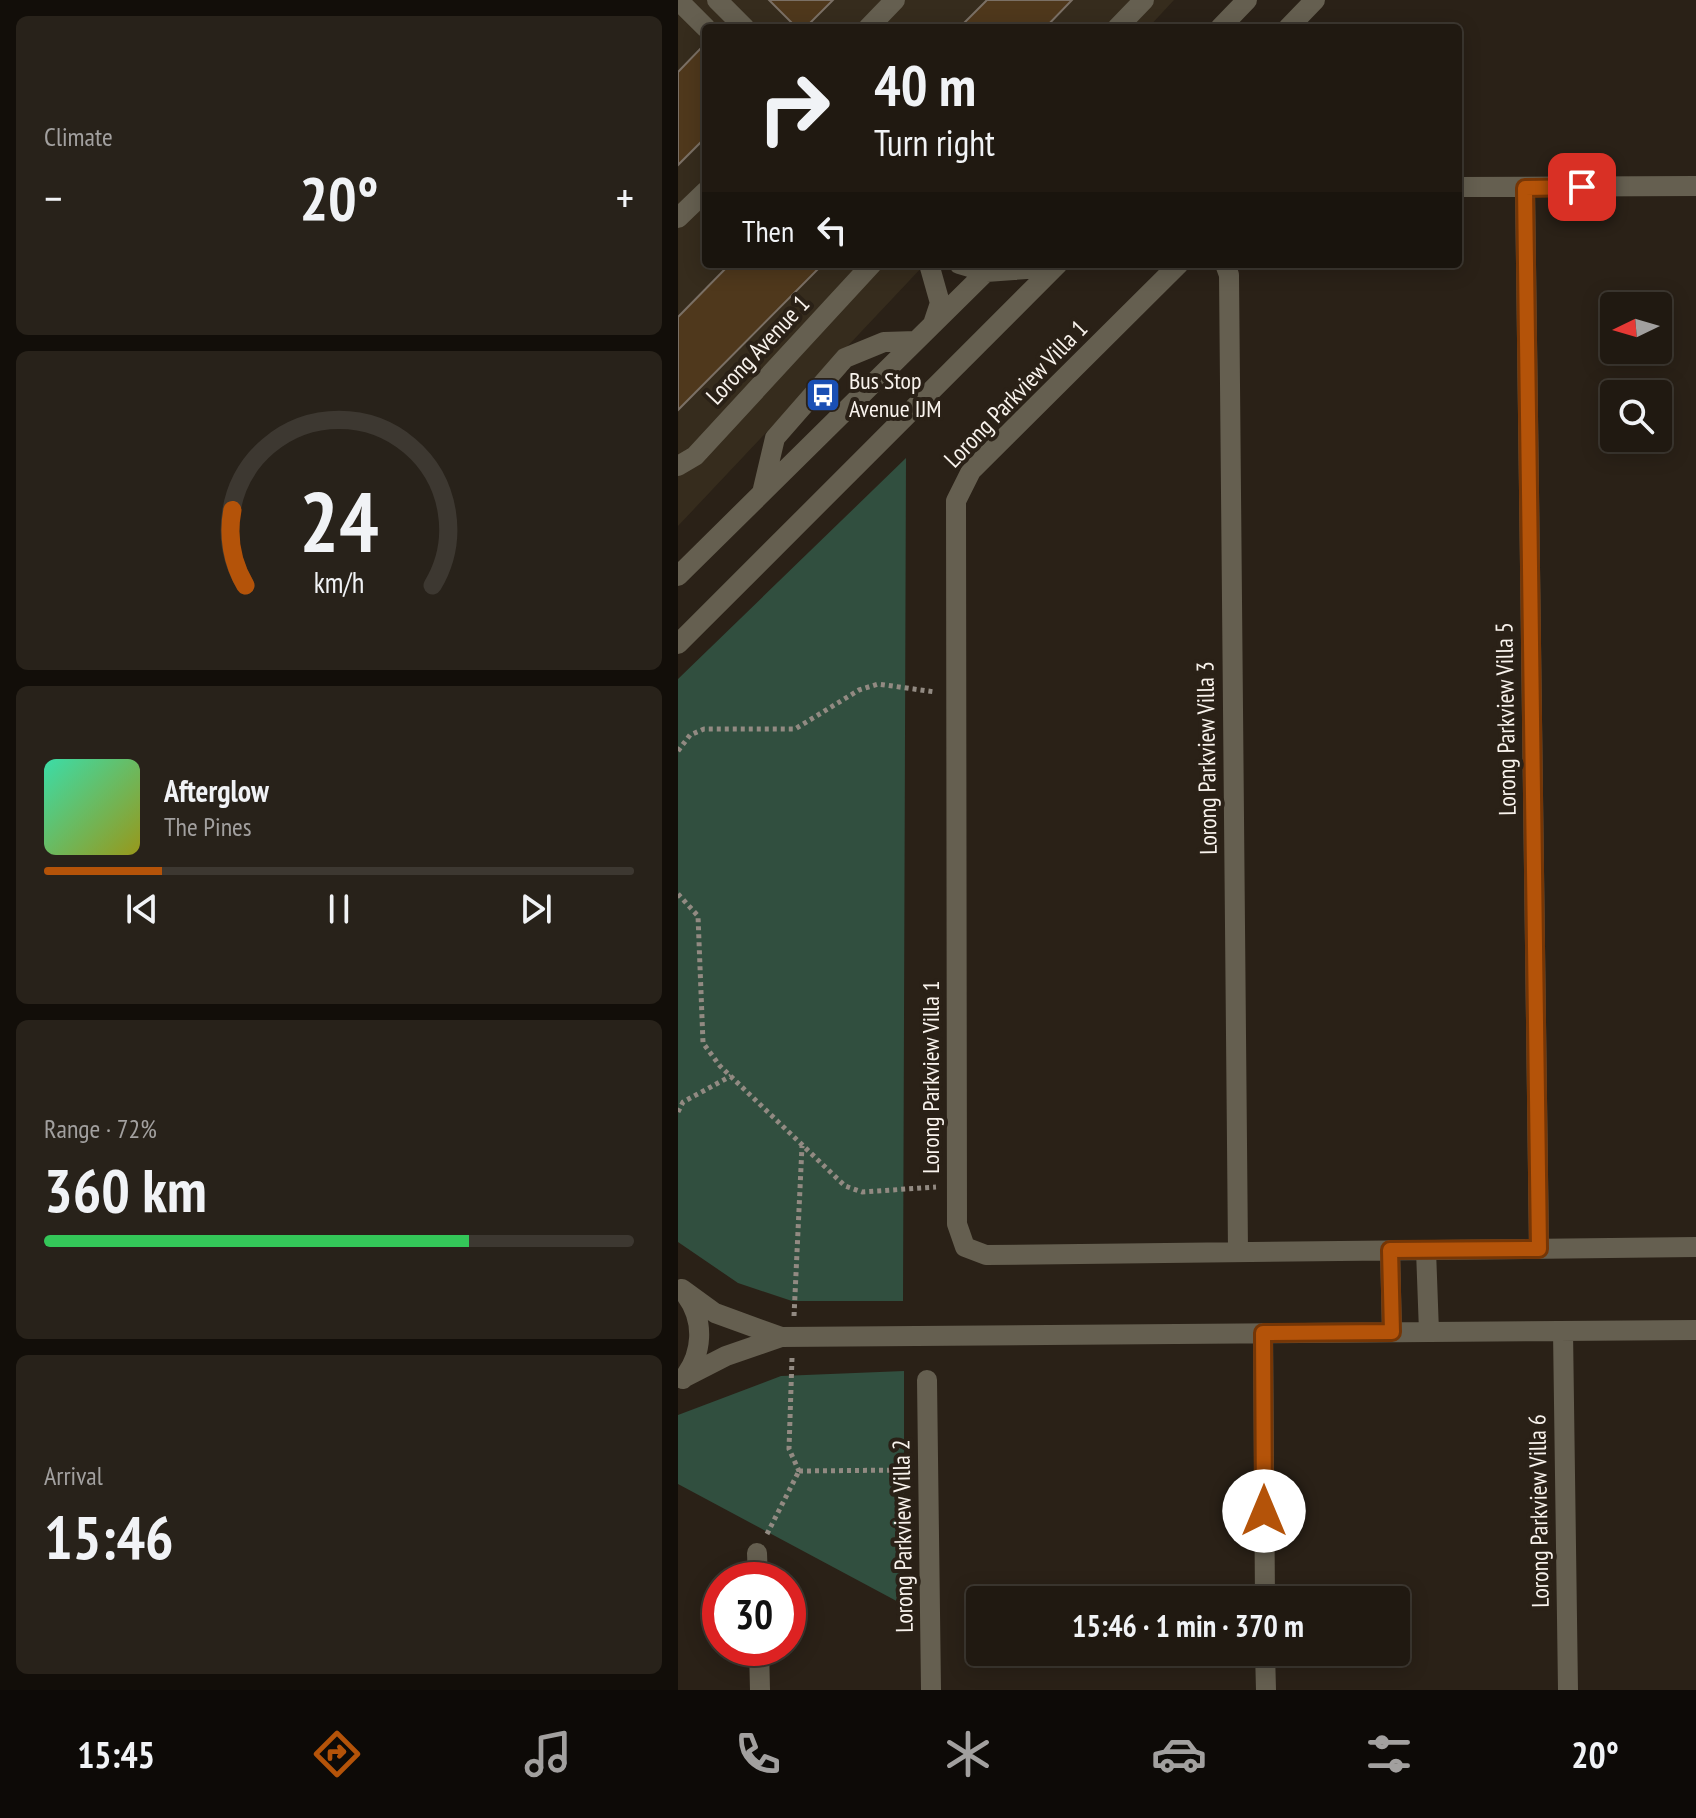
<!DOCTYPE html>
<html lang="en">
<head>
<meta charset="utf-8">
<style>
  body { margin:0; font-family:"PT Sans Narrow",sans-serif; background:#28221a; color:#f1f3f6; height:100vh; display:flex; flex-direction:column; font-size:30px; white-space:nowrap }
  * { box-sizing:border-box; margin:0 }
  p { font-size:26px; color:#a2a09f }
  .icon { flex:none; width:44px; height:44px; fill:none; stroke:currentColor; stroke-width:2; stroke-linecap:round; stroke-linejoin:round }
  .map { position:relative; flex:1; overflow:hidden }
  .side { display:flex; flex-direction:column; gap:16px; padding:16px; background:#120e09; width:678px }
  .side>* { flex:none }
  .banner { position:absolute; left:24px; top:24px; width:760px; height:244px; border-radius:8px; box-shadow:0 4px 20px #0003,0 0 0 2px #3d3831; background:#201911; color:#f1f3f6; overflow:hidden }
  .needle { width:52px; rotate:265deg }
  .tools { position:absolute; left:922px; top:292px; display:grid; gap:16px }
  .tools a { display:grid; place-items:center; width:72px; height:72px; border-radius:8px; background:#201911; box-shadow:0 4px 20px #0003,0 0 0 2px #3d3831; font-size:40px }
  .speed { position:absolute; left:24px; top:1562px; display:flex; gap:16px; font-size:40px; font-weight:700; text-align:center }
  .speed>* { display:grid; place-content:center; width:104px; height:104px; border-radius:50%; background:#201911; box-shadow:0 4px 20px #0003,0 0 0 2px #3d3831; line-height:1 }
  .speed .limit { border:12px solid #d22; background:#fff; color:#111 }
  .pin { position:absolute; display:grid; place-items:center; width:68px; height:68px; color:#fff; margin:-34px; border-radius:16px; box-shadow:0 4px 12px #0006 }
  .me { position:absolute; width:88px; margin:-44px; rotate:0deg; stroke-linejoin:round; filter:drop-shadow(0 0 6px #0008) }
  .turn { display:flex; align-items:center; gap:28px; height:168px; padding:0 40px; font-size:36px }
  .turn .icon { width:104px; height:104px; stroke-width:2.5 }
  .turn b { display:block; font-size:56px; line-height:68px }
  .then { display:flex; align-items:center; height:76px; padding:0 40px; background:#0003; gap:16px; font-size:30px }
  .big { font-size:60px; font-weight:600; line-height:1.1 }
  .side .widget { flex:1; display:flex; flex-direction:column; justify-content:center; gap:12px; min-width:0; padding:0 28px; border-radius:12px; background:#28221a }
  .side .dial { align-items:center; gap:0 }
  .dial svg { height:208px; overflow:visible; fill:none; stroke:#3d3831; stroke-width:7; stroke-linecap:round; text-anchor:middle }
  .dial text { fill:#f1f3f6; stroke:none }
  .song { display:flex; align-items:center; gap:24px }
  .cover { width:96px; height:96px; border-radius:12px; background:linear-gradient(135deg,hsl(160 70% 55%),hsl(60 70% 35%)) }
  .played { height:8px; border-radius:4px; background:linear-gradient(90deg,#b45309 20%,#3d3831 20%) }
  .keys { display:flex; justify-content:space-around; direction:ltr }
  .heat { display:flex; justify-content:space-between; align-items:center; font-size:44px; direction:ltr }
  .charge { height:12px; border-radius:6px; background:linear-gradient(90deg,#34c759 72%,#3d3831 0) }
  .trip { position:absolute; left:288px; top:1586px; width:444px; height:80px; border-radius:8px; background:#201911; box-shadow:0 4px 20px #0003,0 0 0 2px #3d3831; font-weight:600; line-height:80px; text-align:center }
  .tab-bar { display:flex; height:128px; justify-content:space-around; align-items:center; background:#0d0a07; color:#a2a09f }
  .tab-bar .icon { width:56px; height:56px }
  .tab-bar .active { color:#b45309 }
  .tab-bar b { font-size:36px; color:#f1f3f6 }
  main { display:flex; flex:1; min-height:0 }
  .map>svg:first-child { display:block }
  .commercial { fill:#362c1d }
  .green { fill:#314f3f }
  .building { fill:#4f381c; stroke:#7b7065; stroke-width:2 }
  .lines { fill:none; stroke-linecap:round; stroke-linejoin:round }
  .path { stroke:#928a82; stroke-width:5; stroke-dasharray:4 4; stroke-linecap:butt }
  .minor { stroke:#655f50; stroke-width:20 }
  .route-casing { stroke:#753606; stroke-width:20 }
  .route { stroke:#b45309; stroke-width:14 }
  .labels { text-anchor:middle; stroke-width:8; stroke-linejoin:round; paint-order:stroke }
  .street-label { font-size:24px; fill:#f9f3ed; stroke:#2a2117 }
  .poi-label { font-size:24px; fill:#f9f3ed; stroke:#2a2117; text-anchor:start }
</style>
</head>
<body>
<main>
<section class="side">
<div class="widget"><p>Climate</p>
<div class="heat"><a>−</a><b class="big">20°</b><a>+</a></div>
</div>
<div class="widget dial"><svg viewBox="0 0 100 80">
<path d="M14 69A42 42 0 1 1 86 69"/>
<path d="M14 69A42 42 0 0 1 9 40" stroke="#b45309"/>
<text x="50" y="56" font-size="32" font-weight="700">24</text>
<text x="50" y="72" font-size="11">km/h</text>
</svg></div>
<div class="widget">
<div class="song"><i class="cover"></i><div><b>Afterglow</b><p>The Pines</p></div></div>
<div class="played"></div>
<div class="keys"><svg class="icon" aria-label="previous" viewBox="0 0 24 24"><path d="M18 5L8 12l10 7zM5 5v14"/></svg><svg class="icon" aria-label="pause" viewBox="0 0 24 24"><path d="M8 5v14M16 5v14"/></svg><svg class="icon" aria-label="next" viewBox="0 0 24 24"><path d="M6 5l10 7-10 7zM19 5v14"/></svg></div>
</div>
<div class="widget"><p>Range · 72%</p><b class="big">360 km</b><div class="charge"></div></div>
<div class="widget"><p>Arrival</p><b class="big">15:46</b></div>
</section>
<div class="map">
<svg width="1018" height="1690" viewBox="0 0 1018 1690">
  <rect width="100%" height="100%" fill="#2a2117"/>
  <path class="commercial" d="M0 0H496L470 28H28V264H247L0 526Z"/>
  <path class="green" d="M228 458 225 1301H114L60 1283 0 1242V679Z
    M226 1371V1605L0 1484V1415L103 1376Z"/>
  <path class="building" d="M91 0H155L127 28H119Z
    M309 0H394L367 28H281Z
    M23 48 28 52V137L0 165V72Z
    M52 264H145L0 410V317Z"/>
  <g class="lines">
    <path class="path" d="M0 751 12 735 26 729H117L181 690 200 684 257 692
      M0 894 20 916 25 1043 42 1066 167 1186 184 1192 258 1187
      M0 1112 5 1102 53 1076
      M116 1316 124 1146
      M114 1358 111 1449 121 1471
      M121 1471 228 1470
      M89 1534 121 1471"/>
    <path class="minor" d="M0 0 28 28
      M39 0 67 28
      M190 28 217 0
      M439 28 466 0
      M542 28 569 0
      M610 28 637 0
      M780 187 1018 186
      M847 188 861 1249
      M0 218 28 191
      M251 264 262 303 255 324
      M281 264 308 272 377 267
      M501 264 293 471 278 501 279 1224 287 1247 308 1255 1018 1247
      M547 264 551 275 560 1252
      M0 466 17 456 194 264
      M84 493 97 438 167 358 206 342 238 341
      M0 576 316 264
      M0 644 380 264
      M712 1250 714 1332
      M748 1250 751 1332
      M4 1289 37 1313 103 1337
      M885 1331 890 1690
      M585 1333 587 1600
      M7 1377 48 1356 103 1337 1018 1330
      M5 1379C25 1354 27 1321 8 1295
      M249 1380 253 1690
      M79 1553 80 1580
      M81 1648 82 1690
      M587 1652 588 1690"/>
  </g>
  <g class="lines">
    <g class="route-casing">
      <path id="route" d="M586 1511 585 1333 714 1332 712 1250 861 1249 847 188 904 187"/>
    </g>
    <use href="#route" class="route"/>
  </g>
  <defs>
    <g id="bus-square" transform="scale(1.8)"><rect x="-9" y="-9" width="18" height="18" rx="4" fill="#1a4fb4" stroke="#2a2117"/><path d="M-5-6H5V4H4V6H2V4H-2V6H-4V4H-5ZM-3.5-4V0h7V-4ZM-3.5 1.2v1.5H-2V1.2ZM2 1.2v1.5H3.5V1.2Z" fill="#fff"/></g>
  </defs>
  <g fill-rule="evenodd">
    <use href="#bus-square" x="145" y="395"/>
  </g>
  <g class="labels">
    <g class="street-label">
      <text transform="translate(80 350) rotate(-47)" y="8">Lorong Avenue 1</text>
      <text transform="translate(338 394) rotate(-46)" y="8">Lorong Parkview Villa 1</text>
      <text transform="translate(828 719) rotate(-91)" y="8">Lorong Parkview Villa 5</text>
      <text transform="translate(529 758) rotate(-91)" y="8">Lorong Parkview Villa 3</text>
      <text transform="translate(253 1077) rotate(-90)" y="8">Lorong Parkview Villa 1</text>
      <text transform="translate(861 1511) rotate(-91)" y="8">Lorong Parkview Villa 6</text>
      <text transform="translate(225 1536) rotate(-91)" y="8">Lorong Parkview Villa 2</text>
    </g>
    <g class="poi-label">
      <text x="171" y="389">Bus Stop<tspan x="171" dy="28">Avenue IJM</tspan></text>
    </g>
  </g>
</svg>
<div class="tools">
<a><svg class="needle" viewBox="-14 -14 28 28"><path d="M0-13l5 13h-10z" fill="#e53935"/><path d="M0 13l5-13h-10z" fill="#a2a09f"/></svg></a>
<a><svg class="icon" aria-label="search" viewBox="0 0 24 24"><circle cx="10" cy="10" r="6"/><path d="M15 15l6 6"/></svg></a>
</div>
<div class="speed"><div class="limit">30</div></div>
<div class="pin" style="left:904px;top:187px;background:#d93025"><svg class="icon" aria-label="arrive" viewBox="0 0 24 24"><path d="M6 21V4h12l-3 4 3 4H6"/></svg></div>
<svg class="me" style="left:586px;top:1511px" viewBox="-20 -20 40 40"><circle r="19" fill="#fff"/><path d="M0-13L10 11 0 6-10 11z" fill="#b45309"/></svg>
<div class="trip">15:46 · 1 min · 370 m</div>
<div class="banner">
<div class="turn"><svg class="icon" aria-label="right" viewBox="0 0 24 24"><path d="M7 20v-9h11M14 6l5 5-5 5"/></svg><div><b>40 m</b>Turn right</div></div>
<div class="then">Then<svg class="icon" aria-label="left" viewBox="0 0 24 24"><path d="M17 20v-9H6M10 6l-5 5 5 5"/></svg></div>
</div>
</div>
</main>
<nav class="tab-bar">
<b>15:45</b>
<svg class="icon active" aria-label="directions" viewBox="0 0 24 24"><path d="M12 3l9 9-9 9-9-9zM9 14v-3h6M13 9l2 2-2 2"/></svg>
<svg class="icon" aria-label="music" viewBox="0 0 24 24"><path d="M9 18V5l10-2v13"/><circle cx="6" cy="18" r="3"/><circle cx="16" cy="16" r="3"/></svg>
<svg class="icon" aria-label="phone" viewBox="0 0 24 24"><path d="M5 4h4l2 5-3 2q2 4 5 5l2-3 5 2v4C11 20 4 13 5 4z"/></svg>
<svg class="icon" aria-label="climate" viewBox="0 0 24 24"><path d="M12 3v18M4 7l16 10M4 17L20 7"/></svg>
<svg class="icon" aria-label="car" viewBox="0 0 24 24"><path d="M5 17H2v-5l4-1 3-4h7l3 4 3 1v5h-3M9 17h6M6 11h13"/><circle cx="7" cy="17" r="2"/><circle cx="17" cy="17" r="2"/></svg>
<svg class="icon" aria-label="filters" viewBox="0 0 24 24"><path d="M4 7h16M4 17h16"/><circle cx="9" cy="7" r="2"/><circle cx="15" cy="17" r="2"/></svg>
<b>20°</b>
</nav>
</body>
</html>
